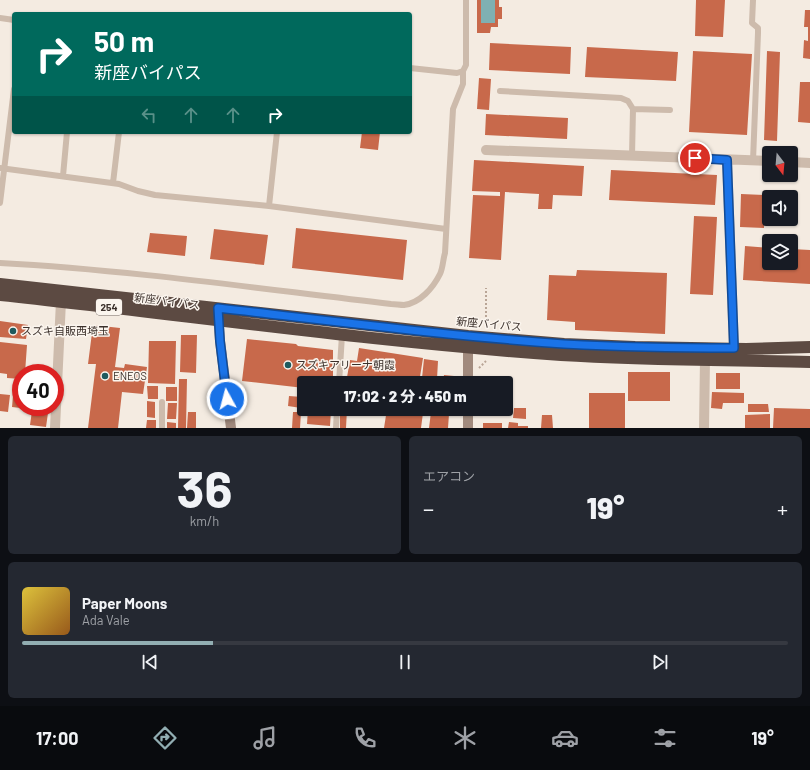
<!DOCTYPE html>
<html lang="ja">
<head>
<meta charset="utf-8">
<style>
  body { margin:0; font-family:Barlow,"Noto Sans JP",sans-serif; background:#242831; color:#f1f3f6; height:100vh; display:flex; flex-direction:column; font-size:15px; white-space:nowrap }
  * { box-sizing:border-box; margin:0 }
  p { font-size:13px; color:#9ea1a6 }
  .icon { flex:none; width:22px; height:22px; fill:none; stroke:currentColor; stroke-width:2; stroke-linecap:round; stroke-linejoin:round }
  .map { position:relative; height:428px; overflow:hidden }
  .sheet { display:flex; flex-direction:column; gap:8px; padding:8px; background:#0d0f14; flex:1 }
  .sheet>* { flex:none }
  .banner { position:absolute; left:12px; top:12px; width:400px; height:122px; border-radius:4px; box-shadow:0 1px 3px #0004; background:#00695c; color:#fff; overflow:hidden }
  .needle { width:26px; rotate:164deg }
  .tools { position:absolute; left:762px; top:146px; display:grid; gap:8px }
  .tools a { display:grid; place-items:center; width:36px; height:36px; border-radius:4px; background:#171b24; box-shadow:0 1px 3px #0004; font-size:20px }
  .speed { position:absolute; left:12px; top:364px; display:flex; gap:8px; font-size:20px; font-weight:700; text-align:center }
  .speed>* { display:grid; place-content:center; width:52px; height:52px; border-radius:50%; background:#171b24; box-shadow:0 1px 3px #0004; line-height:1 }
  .speed .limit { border:6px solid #d22; background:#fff; color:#111 }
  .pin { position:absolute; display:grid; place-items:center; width:34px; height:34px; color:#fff; margin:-17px; border:2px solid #fff; border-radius:50%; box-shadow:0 1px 4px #0007 }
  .me { position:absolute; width:44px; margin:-22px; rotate:353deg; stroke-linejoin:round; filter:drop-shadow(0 0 3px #0008) }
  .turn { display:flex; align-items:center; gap:14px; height:84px; padding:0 16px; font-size:18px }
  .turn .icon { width:52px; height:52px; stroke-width:2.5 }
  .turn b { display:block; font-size:28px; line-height:34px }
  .lanes { display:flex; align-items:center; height:38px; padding:0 16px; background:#0003; justify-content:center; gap:20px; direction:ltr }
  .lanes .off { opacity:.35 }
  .big { font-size:30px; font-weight:800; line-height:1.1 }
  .sheet .tile { flex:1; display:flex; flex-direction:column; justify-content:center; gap:6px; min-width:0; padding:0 14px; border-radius:6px; background:#242831 }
  .sheet .dial { align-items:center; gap:0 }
  .dial b { font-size:52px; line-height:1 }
  .song { display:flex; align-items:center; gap:12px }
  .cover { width:48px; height:48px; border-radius:6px; background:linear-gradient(135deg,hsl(50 70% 55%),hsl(30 70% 35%)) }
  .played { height:4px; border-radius:2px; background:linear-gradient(90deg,#92aeb2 25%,#363941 25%) }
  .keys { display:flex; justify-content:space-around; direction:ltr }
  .heat { display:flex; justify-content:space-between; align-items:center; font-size:22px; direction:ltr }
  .sheet .tiles { flex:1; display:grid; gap:8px; grid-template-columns:1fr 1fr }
  .tile:last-child { grid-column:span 2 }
  .trip { position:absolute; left:297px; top:376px; width:216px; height:40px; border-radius:4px; background:#171b24; box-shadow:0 1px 3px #0004; font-weight:800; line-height:40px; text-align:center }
  .tab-bar { display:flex; height:64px; justify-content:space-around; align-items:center; background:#090b0e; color:#9ea1a6 }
  .tab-bar .icon { width:28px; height:28px }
  .tab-bar .on { color:#92aeb2 }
  .tab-bar b { font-size:18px; color:#f1f3f6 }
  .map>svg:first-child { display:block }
  .water { fill:#7fb0b2 }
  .building { fill:#c8694b }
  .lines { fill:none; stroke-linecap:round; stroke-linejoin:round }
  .path { stroke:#b9a596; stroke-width:2; stroke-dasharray:2 2; stroke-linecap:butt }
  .lane { stroke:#cdbbac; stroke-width:6 }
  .street { stroke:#cdbbac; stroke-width:10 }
  .secondary { stroke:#a18a7d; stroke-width:10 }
  .highway { stroke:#5c4a42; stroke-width:12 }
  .route-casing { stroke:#114b97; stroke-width:10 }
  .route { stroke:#1a73e8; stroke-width:7 }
  .poi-dot { fill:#1f5a5e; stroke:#fbf5ee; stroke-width:1.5 }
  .labels { text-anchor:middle; stroke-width:3; stroke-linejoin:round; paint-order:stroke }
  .shield { fill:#fbf5ee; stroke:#756b66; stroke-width:1 }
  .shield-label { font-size:10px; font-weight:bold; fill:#3b302b }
  .street-label { font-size:11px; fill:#3b302b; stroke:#fbf5ee }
  .poi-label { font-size:11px; fill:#3b302b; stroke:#fbf5ee; text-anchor:start }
</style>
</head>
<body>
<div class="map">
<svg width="810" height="428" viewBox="0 0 810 428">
  <rect width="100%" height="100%" fill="#f4ebe1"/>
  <path class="water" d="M481 0H495V23H481Z"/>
  <path class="building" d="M477 0H481V23H495V0H499V7H502V19H498V27H491L490 33H477Z
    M696 0H725L723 37 695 36Z
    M805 10H810V59L803 58 804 40 808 41V27H804Z
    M490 43 571 47 570 74 489 70Z
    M587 47 678 52 676 81 585 77Z
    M693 51 752 54 747 135 689 132Z
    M767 51 780 52 777 141 764 140Z
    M479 78 491 79 489 110 477 109Z
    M800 82H810V123L798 122Z
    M486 114 568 118 567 139 485 135Z
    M362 132H380L378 150 360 148Z
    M474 160 584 166 582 196 553 195 552 209H538L539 194 505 192 501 260 469 258 473 195 500 196V192L472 191Z
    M611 170 717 175 715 205 609 200Z
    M741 194 765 195 764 228 740 227Z
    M694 216 717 217 713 295 690 294Z
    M296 228 407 240 403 280 292 268Z
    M214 229 268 235 264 265 210 259Z
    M150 233 187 236 185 256 147 252Z
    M745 246 769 248V263H791V249L810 250V284L743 280Z
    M577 270 667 273 665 334 575 330V322L547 320 549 275 576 276Z
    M0 321 28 325 26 339 0 337Z
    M93 325 120 328 115 367 124 368 125 364 147 367 143 394 122 392 118 428H88L96 364H88Z
    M181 335H197L196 373 180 372Z
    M247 339 296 344 298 346 333 350V383H326L313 380V383H304V388L242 381Z
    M149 341H176L175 384 148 383Z
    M0 342 27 345 25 373H21V379L7 378V374L0 373Z
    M359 348 423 358 419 383H346L350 360 357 361Z
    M424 359 438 361 437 379 422 378Z
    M628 372H670V401H628Z
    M716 373H740V389H716Z
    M444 375 454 376 453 383H443Z
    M179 379H187L186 428H178Z
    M147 386H158V399H148Z
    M166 387H177V401H166Z
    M712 392 744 393V403H723L722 409 711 408Z
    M589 393H625V428H589Z
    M0 394 10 395 8 412 0 411Z
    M13 396 21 397V407H29V409L12 407Z
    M289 396 302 397 301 408 288 406Z
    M147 401 155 402V418L147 417Z
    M168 403H177L176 419H167Z
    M748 404H768L769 412H748Z
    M514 408H526V419L513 418Z
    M774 408 810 409V428H773Z
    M308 409 331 410 330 426 307 424Z
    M340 409H347L346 428H340Z
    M387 409 423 413 421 428H384Z
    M32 411 48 413 46 427 30 425Z
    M188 412H196V428H187Z
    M293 412H301L300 428H292Z
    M431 412 449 414 448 428H429Z
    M770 414V428H745V415Z
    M542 415H552L553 428H541Z
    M147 420H156V428H146Z
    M167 422 176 423V428H167Z
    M509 422 518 423V426H528V428H508Z
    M483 423H502V428H483Z"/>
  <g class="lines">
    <path class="path" d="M486 325V288
      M479 368 486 361"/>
    <path class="lane" d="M0 18 14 20
      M410 68 457 73 463 71 466 65V0
      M500 91 621 98 628 101 633 109 632 156
      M633 109 670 110
      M753 161 758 33V28L752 23 753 0
      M0 168 119 184 138 191 155 195 269 206 446 229
      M63 176 67 132
      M113 183 119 132
      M0 203 14 89
      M269 206 277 132
      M0 263C131 270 261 289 391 304 395 304 400 305 404 305 420 303 433 288 440 274 443 268 443 259 445 253L453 109 463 84V71
      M339 383 342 335
      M162 428V402
      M336 428 337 409"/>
    <path class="street" d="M486 150 769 161
      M727 160 734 348
      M791 162 810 163
      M55 428 61 301
      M704 428 705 359"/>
    <path class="secondary" d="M218 314 220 341 231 428
      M468 341V383
      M468 409V428"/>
    <path class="highway" d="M0 284 468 336 564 344 635 347 746 349 810 347
      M0 295C187 315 373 342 561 355 644 360 727 360 810 362"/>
  </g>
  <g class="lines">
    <g class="route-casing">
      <path id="route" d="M227 399 220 341 218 308C333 321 448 336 564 344 621 347 677 348 734 348L727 160 695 158"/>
    </g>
    <use href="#route" class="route"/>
  </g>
  <g class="poi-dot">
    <circle cx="13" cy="331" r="4"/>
    <circle cx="288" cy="365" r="4"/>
    <circle cx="105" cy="376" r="4"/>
  </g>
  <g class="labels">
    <rect class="shield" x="96" y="299" width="26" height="16" rx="3"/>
    <g class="shield-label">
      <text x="109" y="311">254</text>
    </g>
    <g class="street-label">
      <text transform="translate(167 301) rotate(7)" y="4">新座バイパス</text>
      <text transform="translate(489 324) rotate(5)" y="4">新座バイパス</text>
    </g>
    <g class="poi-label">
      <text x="21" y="335">スズキ自販西埼玉</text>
      <text x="296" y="369">スズキアリーナ朝霞</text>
      <text x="113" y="380">ENEOS</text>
    </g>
  </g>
</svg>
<div class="tools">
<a><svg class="needle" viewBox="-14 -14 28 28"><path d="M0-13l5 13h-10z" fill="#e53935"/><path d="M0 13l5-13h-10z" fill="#9ea1a6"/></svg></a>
<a><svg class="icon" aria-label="sound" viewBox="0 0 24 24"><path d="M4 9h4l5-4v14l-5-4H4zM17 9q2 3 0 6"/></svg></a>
<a><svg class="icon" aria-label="layers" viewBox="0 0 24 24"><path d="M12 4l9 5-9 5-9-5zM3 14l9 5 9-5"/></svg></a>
</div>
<div class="speed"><div class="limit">40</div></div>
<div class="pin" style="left:695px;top:158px;background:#d93025"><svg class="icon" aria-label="arrive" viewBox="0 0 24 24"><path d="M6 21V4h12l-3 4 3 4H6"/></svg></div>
<svg class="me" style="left:227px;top:399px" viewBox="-20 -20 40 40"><circle r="17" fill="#1a73e8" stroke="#fff" stroke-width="3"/><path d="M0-11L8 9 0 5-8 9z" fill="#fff"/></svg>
<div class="trip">17:02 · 2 分 · 450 m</div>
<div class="banner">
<div class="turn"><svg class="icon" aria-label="right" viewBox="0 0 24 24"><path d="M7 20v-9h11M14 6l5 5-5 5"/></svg><div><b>50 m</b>新座バイパス</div></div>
<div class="lanes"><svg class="icon off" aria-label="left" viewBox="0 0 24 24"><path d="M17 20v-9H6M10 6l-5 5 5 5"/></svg><svg class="icon off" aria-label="ahead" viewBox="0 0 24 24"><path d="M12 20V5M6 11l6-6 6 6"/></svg><svg class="icon off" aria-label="ahead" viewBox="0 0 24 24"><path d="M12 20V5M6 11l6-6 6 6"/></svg><svg class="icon" aria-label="right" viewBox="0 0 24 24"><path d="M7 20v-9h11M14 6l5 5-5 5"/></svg></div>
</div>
</div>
<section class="sheet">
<div class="tiles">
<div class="tile dial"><b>36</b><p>km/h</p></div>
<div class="tile"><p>エアコン</p>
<div class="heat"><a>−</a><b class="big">19°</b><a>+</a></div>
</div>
<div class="tile">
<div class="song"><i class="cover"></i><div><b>Paper Moons</b><p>Ada Vale</p></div></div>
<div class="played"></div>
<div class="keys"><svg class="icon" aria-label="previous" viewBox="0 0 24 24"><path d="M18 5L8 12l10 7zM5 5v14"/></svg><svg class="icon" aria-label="pause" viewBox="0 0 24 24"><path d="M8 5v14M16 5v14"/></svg><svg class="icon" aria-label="next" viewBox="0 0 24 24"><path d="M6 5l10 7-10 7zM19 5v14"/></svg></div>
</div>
</div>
</section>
<nav class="tab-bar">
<b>17:00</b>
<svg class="icon on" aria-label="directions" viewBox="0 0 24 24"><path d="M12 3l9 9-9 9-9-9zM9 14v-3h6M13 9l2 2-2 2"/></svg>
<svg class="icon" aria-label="music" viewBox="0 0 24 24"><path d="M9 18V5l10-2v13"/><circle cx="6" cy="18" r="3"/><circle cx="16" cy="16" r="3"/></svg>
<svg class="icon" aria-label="phone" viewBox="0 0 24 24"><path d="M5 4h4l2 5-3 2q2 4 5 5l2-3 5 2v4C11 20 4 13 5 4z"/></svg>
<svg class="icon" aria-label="climate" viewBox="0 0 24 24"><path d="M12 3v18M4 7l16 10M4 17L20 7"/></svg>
<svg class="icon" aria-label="car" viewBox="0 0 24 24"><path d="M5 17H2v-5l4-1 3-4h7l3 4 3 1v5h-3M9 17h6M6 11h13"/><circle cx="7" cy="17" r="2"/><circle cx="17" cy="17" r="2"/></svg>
<svg class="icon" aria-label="filters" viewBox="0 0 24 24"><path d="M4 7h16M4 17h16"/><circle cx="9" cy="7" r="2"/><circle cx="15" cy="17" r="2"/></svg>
<b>19°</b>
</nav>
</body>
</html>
